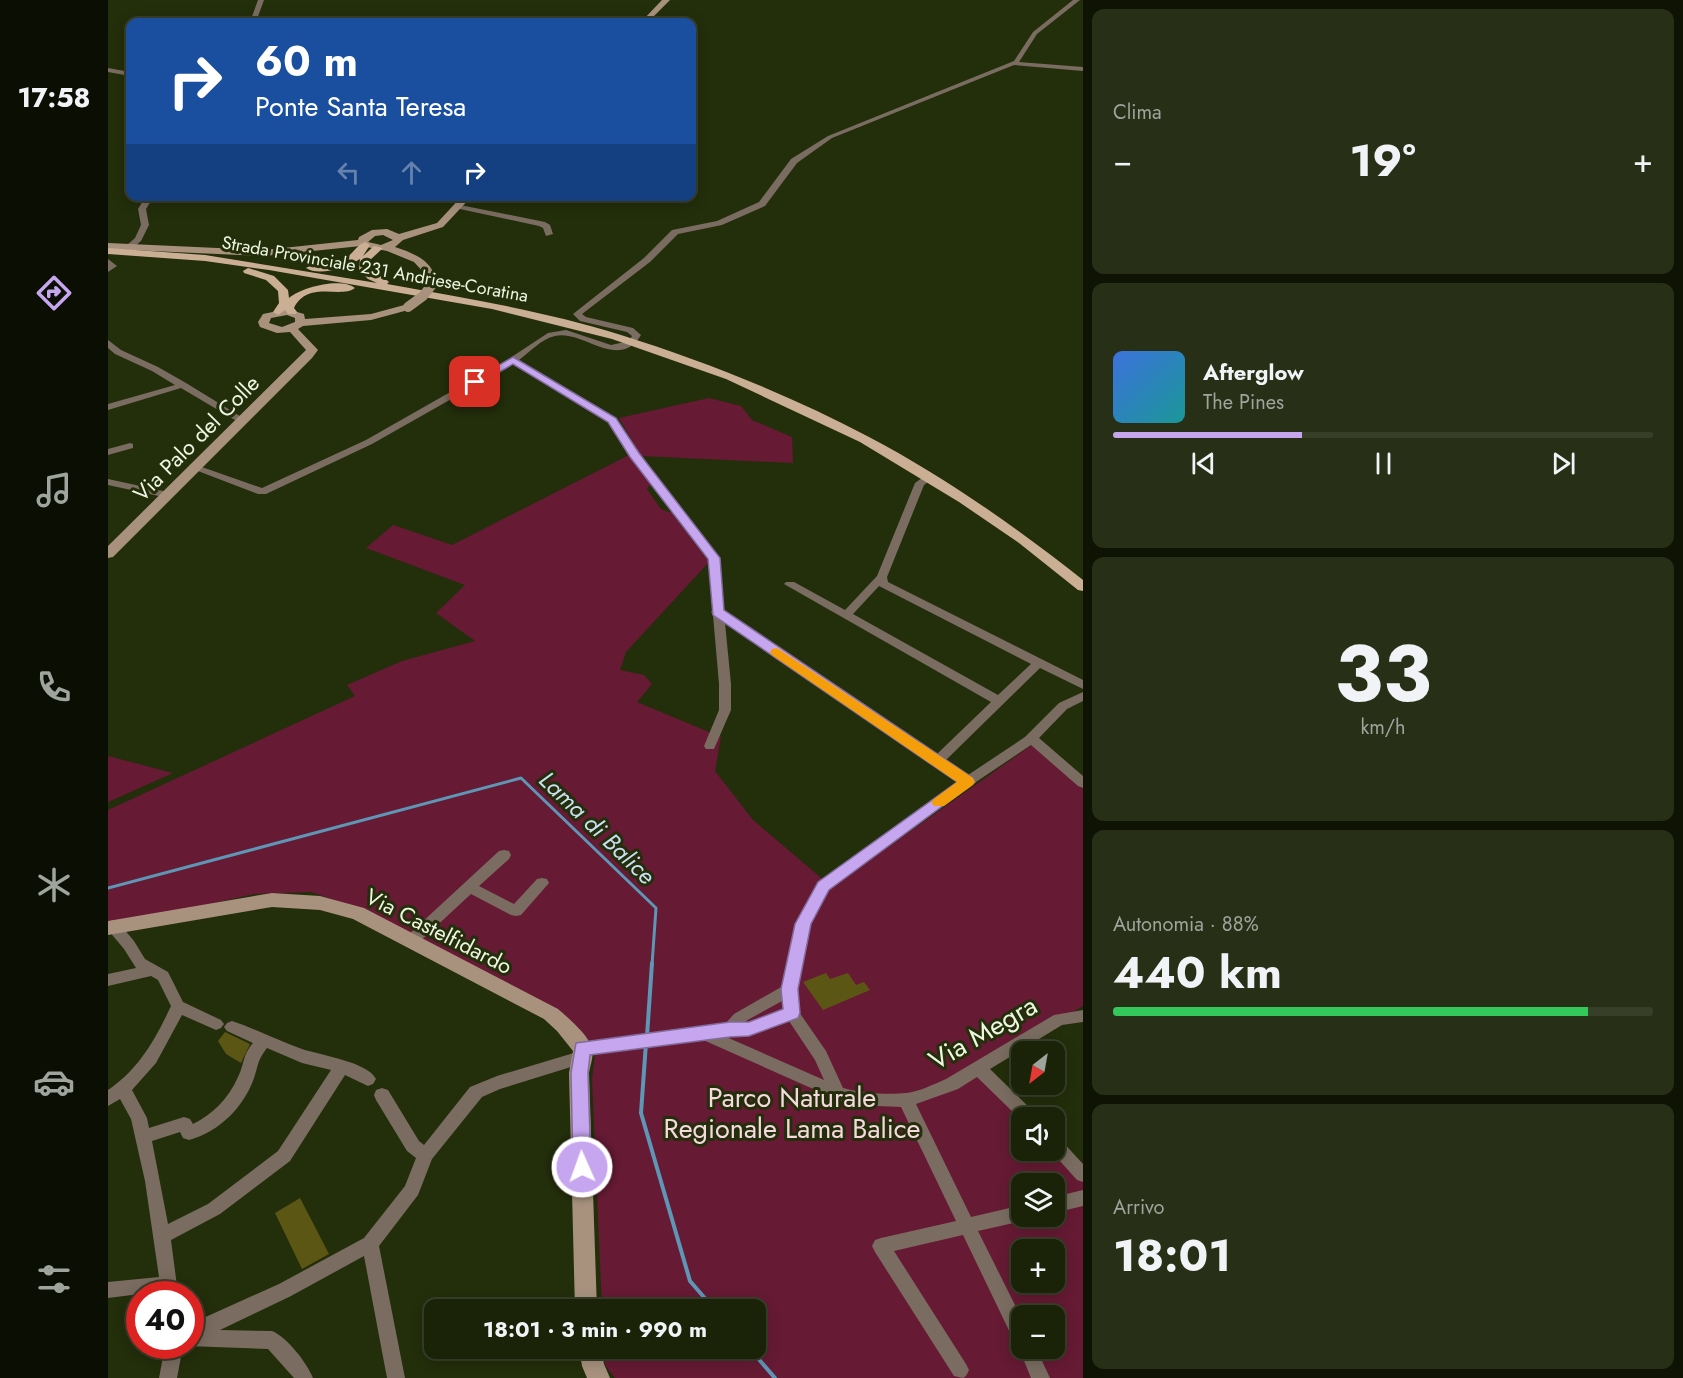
<!DOCTYPE html>
<html lang="it">
<head>
<meta charset="utf-8">
<style>
  body { margin:0; font-family:Jost,sans-serif; background:#272f16; color:#f1f3f6; height:100vh; display:flex; flex-direction:column; font-size:22px; white-space:nowrap }
  * { box-sizing:border-box; margin:0 }
  p { font-size:20px; color:#9fa49c }
  .icon { flex:none; width:33px; height:33px; fill:none; stroke:currentColor; stroke-width:2; stroke-linecap:round; stroke-linejoin:round }
  .map { position:relative; flex:1; overflow:hidden }
  .drawer { display:flex; flex-direction:column; gap:9px; padding:9px; background:#0e1304; width:600px }
  .drawer>* { flex:none }
  .hud { position:absolute; left:18px; top:18px; width:570px; height:183px; border-radius:12px; box-shadow:0 3px 15px #0003,0 0 0 2px #383f29; background:#1a4fa0; color:#fff; overflow:hidden }
  .needle { width:39px; rotate:211deg }
  .tools { position:absolute; left:903px; top:1041px; display:grid; gap:12px }
  .tools a { display:grid; place-items:center; width:54px; height:54px; border-radius:12px; background:#1a2208; box-shadow:0 3px 15px #0003,0 0 0 2px #383f29; font-size:30px }
  .speed { position:absolute; left:18px; top:1281px; display:flex; gap:12px; font-size:30px; font-weight:700; text-align:center }
  .speed>* { display:grid; place-content:center; width:78px; height:78px; border-radius:50%; background:#1a2208; box-shadow:0 3px 15px #0003,0 0 0 2px #383f29; line-height:1 }
  .speed .limit { border:9px solid #d22; background:#fff; color:#111 }
  .pin { position:absolute; display:grid; place-items:center; width:51px; height:51px; color:#fff; margin:-26px; border-radius:12px; box-shadow:0 3px 9px #0006 }
  .me { position:absolute; width:66px; margin:-33px; rotate:358deg; stroke-linejoin:round; filter:drop-shadow(0 0 4px #0008) }
  .turn { display:flex; align-items:center; gap:21px; height:126px; padding:0 30px; font-size:27px }
  .turn .icon { width:78px; height:78px; stroke-width:2.5 }
  .turn b { display:block; font-size:42px; line-height:51px }
  .lanes { display:flex; align-items:center; height:57px; padding:0 30px; background:#0003; justify-content:center; gap:30px; direction:ltr }
  .lanes .off { opacity:.35 }
  .big { font-size:45px; font-weight:700; line-height:1.1 }
  .drawer .widget { flex:1; display:flex; flex-direction:column; justify-content:center; gap:9px; min-width:0; padding:0 21px; border-radius:12px; background:#272f16 }
  .drawer .dial { align-items:center; gap:0 }
  .dial b { font-size:78px; line-height:1 }
  .song { display:flex; align-items:center; gap:18px }
  .cover { width:72px; height:72px; border-radius:9px; background:linear-gradient(135deg,hsl(220 70% 55%),hsl(180 70% 35%)) }
  .played { height:6px; border-radius:3px; background:linear-gradient(90deg,#c7a6f0 35%,#383f29 35%) }
  .keys { display:flex; justify-content:space-around; direction:ltr }
  .heat { display:flex; justify-content:space-between; align-items:center; font-size:33px; direction:ltr }
  .charge { height:9px; border-radius:4px; background:linear-gradient(90deg,#34c759 88%,#383f29 0) }
  .trip { position:absolute; left:316px; top:1299px; width:342px; height:60px; border-radius:12px; background:#1a2208; box-shadow:0 3px 15px #0003,0 0 0 2px #383f29; font-weight:700; line-height:60px; text-align:center }
  main { display:flex; flex:1; min-height:0 }
  .tabs { display:flex; flex-direction:column; width:108px; justify-content:space-around; align-items:center; background:#0a0e03; color:#9fa49c }
  .tabs .icon { width:42px; height:42px }
  .tabs .current { color:#c7a6f0 }
  .tabs b { font-size:27px; color:#f1f3f6 }
  .map>svg:first-child { display:block }
  .green { fill:#661a34; fill-rule:evenodd }
  .lines { fill:none; stroke-linecap:round; stroke-linejoin:round }
  .stream-far1 { stroke:#5e96b6; stroke-width:3 }
  .stream { stroke:#5e96b6; stroke-width:4 }
  .building { fill:#5c5615 }
  .street { fill:#7a6c60; fill-rule:evenodd }
  .secondary { fill:#a8927e; fill-rule:evenodd }
  .primary { fill:#cbaf95; fill-rule:evenodd }
  .secondary-bridge { stroke:#a8927e; stroke-width:10 }
  .route { fill:#c7a6f0; stroke:#816c9c; stroke-width:1.5 }
  .slow { fill:#f59e0b }
  .labels { text-anchor:middle; stroke-width:6; stroke-linejoin:round; paint-order:stroke }
  .far-street-label { font-size:18px; fill:#eef6e1; stroke:#232e0b }
  .street-label { font-size:22px; fill:#eef6e1; stroke:#232e0b }
  .water-label { font-size:24px; font-style:italic; fill:#cadff1; stroke:#232e0b }
  .near-street-label { font-size:27px; fill:#eef6e1; stroke:#232e0b }
  .near-park-label { font-size:27px; fill:#f6d8de; stroke:#232e0b }
</style>
</head>
<body>
<main>
<nav class="tabs">
<b>17:58</b>
<svg class="icon current" aria-label="directions" viewBox="0 0 24 24"><path d="M12 3l9 9-9 9-9-9zM9 14v-3h6M13 9l2 2-2 2"/></svg>
<svg class="icon" aria-label="music" viewBox="0 0 24 24"><path d="M9 18V5l10-2v13"/><circle cx="6" cy="18" r="3"/><circle cx="16" cy="16" r="3"/></svg>
<svg class="icon" aria-label="phone" viewBox="0 0 24 24"><path d="M5 4h4l2 5-3 2q2 4 5 5l2-3 5 2v4C11 20 4 13 5 4z"/></svg>
<svg class="icon" aria-label="climate" viewBox="0 0 24 24"><path d="M12 3v18M4 7l16 10M4 17L20 7"/></svg>
<svg class="icon" aria-label="car" viewBox="0 0 24 24"><path d="M5 17H2v-5l4-1 3-4h7l3 4 3 1v5h-3M9 17h6M6 11h13"/><circle cx="7" cy="17" r="2"/><circle cx="17" cy="17" r="2"/></svg>
<svg class="icon" aria-label="filters" viewBox="0 0 24 24"><path d="M4 7h16M4 17h16"/><circle cx="9" cy="7" r="2"/><circle cx="15" cy="17" r="2"/></svg>
</nav>
<div class="map">
<svg width="975" height="1378" viewBox="0 0 975 1378">
  <rect width="100%" height="100%" fill="#232e0b"/>
  <path class="green" d="M601 398 633 406 644 420 684 437 685 463 533 456 511 418Z
    M521 455 543 484 539 489 553 509 564 513 601 562 518 652 512 670 536 675 544 684 529 702 613 737 607 771 645 820 724 887 925 744 975 787V1006L877 1067 914 1118V1150H946L975 1168V1378H507L497 1365 496 1349 648 1348V1310L494 1309 484 1079 488 1044 252 909 203 892 146 894 0 927V810L247 696 239 685 294 661 367 641 328 613 357 585 258 548 285 525 344 545ZM914 1184H946V1216H914ZM914 1250H946V1282H914ZM914 1316H946V1348H914Z
    M0 756 65 773 0 802Z"/>
  <g class="lines">
    <path class="stream-far1" d="M0 888 413 778 548 908 544 965"/>
    <path class="stream" d="M539 1036 544 963
      M538 1043 533 1113 582 1281 607 1310
      M641 1348 667 1378"/>
  </g>
  <path class="building" d="M718 973 722 979 740 973 748 985 756 982 762 990 715 1010 695 982Z
    M117 1032 142 1044 133 1063 118 1054 110 1041Z
    M192 1198 221 1254 194 1269 167 1213Z"/>
  <g class="lines">
    <path class="street" d="M150 0H156L148 22H142Z
      M965 0H972L929 34 911 62 975 67V71L906 65 724 138 689 163 657 206 614 225 570 234 542 262 474 314 478 317 525 328 533 335C510 372 475 329 447 336 433 339 422 352 411 360L507 418 530 454 611 558 616 612 829 754 883 702 676 584 678 582H686L737 610 769 576 807 483 818 475H826L827 477 816 485 779 577 780 582 975 680V689L932 668 838 760 860 775 917 737 951 703 975 692V701L959 709 931 738 975 776V788L970 786 923 745 865 784 720 890 702 924 689 989 691 1012 718 1051 735 1088C752 1093 780 1095 798 1093 811 1092 826 1084 838 1079L946 1015 975 1010V1022L954 1025 882 1069 927 1113 929 1118H914V1121L869 1077 850 1089 808 1104 863 1217 914 1205V1216H921L914 1221 870 1231 914 1319V1348H928L942 1378H923L910 1346 908 1345 855 1235 786 1251 858 1364 861 1370 858 1376 855 1378 846 1376 767 1252 764 1246 767 1240 773 1238 848 1221 793 1107 746 1105 730 1100 593 1039 481 1055 479 1062 392 1089 374 1097 324 1159 310 1195 271 1246 297 1378H279L256 1256 183 1296 112 1330 164 1331C179 1337 199 1363 205 1378H186L160 1349 79 1346H82V1324L171 1284 256 1238 297 1186 308 1158 299 1151 268 1100 266 1095 268 1090 274 1088 280 1090 311 1141 316 1145 362 1087 389 1076 469 1052 467 1049 470 1044 475 1043 618 1023 626 1014 675 986 688 924 710 882 851 781 617 623 623 684V710L606 749H598L596 746 611 710V684L605 615 603 612 605 610 601 558 523 457 500 422 405 364 264 444 158 494H150L82 468 83 466H91L154 488 258 440 402 358 440 333 458 330 503 345 521 341 524 336 519 332 472 321 465 314 536 258 564 230 609 221 651 202 683 159 720 136 906 61 925 32ZM771 586 923 664 890 695 745 614ZM676 1000V1010L636 1023V1022ZM681 1021 707 1060 716 1080 616 1036 641 1035Z
      M0 68 22 72V76L0 72Z
      M38 196H46L38 209 41 225 33 241 26 247H20L19 245 27 238 33 225 30 209Z
      M347 204 437 222 442 225 445 234 438 236 435 228 431 226 347 208Z
      M0 259 9 266 0 272Z
      M0 340 13 350 50 367 78 383 140 421 135 424 132 423 73 388 0 410V404L67 385 44 371 7 354 0 348Z
      M22 443 25 444V448L0 455V449Z
      M0 479 60 492 65 495 60 498 0 485Z
      M396 850 401 851 403 855 401 859 371 886 406 904 429 879 434 878 439 879 441 883 413 915 408 916 403 915 363 894 309 944 304 946 299 944 297 940 299 936 391 851Z
      M5 920 10 922 26 941 37 959 60 972 75 1002 113 1020 116 1024 113 1028 108 1030 74 1015 48 1063 24 1090 39 1118 41 1128 76 1117 82 1119 85 1124C105 1114 120 1099 130 1077 137 1063 134 1056 145 1043L119 1031 116 1027 119 1023 124 1021C148 1029 171 1041 194 1049 212 1055 260 1062 268 1079L265 1084 260 1086 237 1075 182 1161 112 1214 63 1240 70 1294H32L0 1298V1282L51 1277 37 1181 23 1119 12 1099 0 1106V1090C31 1069 47 1040 63 1006L50 980 43 976 0 986V974L28 968 16 949 0 930V922ZM159 1048 194 1063 223 1070 170 1151 100 1204 60 1224 44 1141 72 1132 75 1138 81 1140C111 1132 136 1107 146 1078 151 1064 149 1061 159 1048Z
      M946 1137 952 1139 975 1164V1182L969 1180 942 1150H946Z
      M975 1190V1206L946 1213V1197Z
      M57 1346H75L69 1378H51Z"/>
    <path class="secondary" d="M554 0H562L540 22H533Z
      M354 196H364L335 227 295 240 287 247C308 254 328 262 328 286L323 289 318 286V275L306 262 279 251 253 246 156 256 0 249V243L156 250 250 240 251 237 264 230 279 229 291 234 329 223ZM275 235 285 240 273 245 260 242 267 236Z
      M300 304 304 305V309L263 320 195 326 190 329 210 350 204 358 5 557 0 558V546L198 350 182 332 169 333 152 327 150 322 155 314 179 309 196 314 197 319 263 314ZM179 315 187 318V322L174 327 161 323 163 318Z
      M164 893 212 896 256 908 450 1009C458 1016 483 1037 484 1049 486 1056 482 1066 481 1073L489 1310H467L461 1073 465 1051 449 1031 436 1019 245 919 212 910 164 907 0 935V921Z
      M471 1348H493L496 1364 502 1378H479L474 1366Z"/>
    <path class="primary" d="M257 242 262 245 255 256 266 246 275 248 261 261 260 267C267 274 275 276 281 282L279 284C357 298 437 311 513 335 596 361 684 396 761 437 837 477 908 527 975 580V591L970 590 911 543 851 502 752 442 618 379 504 339 384 309 161 270 97 261 0 254V248L97 255 269 283 260 279 251 270 252 259C239 267 211 277 198 268 206 262 220 265 231 262 243 258 247 246 257 242Z
      M140 268 166 276 180 290 181 298C194 287 233 277 247 288 233 299 200 280 186 308L189 312 188 314H180L177 310 170 315 165 312 171 303 170 291 158 280 136 273 135 271Z"/>
    <path class="secondary-bridge" d="M300 307 315 296 323 286"/>
  </g>
  <path class="route" d="M405 357 508 418 531 453 612 558 616 610 865 778 867 782 721 890 703 924 690 989 692 1013 690 1018 641 1036 622 1037 482 1055 480 1073 483 1167 481 1173 474 1175 468 1173 465 1167 463 1073 468 1043 622 1022H641L675 1009 673 989 687 924 710 882 849 782 605 615 600 559 522 457 500 422 405 364 371 384 362 382Z"/>
  <path class="slow" d="M669 648 865 778 867 782 865 785 836 806H826L823 802 826 799 849 782 664 655 662 652 664 649Z"/>
  <g class="labels">
    <g class="far-street-label">
      <text transform="translate(267 269) rotate(10)" y="6">Strada Provinciale 231 Andriese-Coratina</text>
    </g>
    <g class="street-label">
      <text transform="translate(88 438) rotate(-45)" y="8">Via Palo del Colle</text>
      <text transform="translate(331 931) rotate(27)" y="8">Via Castelfidardo</text>
    </g>
    <g class="water-label">
      <text transform="translate(489 828) rotate(44)" y="8">Lama di Balice</text>
    </g>
    <g class="near-street-label">
      <text transform="translate(875 1033) rotate(-30)" y="9">Via Megra</text>
    </g>
    <g class="near-park-label">
      <text x="684" y="1107">Parco Naturale<tspan x="684" dy="31">Regionale Lama Balice</tspan></text>
    </g>
  </g>
</svg>
<div class="tools">
<a><svg class="needle" viewBox="-14 -14 28 28"><path d="M0-13l5 13h-10z" fill="#e53935"/><path d="M0 13l5-13h-10z" fill="#9fa49c"/></svg></a>
<a><svg class="icon" aria-label="sound" viewBox="0 0 24 24"><path d="M4 9h4l5-4v14l-5-4H4zM17 9q2 3 0 6"/></svg></a>
<a><svg class="icon" aria-label="layers" viewBox="0 0 24 24"><path d="M12 4l9 5-9 5-9-5zM3 14l9 5 9-5"/></svg></a>
<a>+</a>
<a>−</a>
</div>
<div class="speed"><div class="limit">40</div></div>
<div class="pin" style="left:367px;top:382px;background:#d93025"><svg class="icon" aria-label="arrive" viewBox="0 0 24 24"><path d="M6 21V4h12l-3 4 3 4H6"/></svg></div>
<svg class="me" style="left:474px;top:1167px" viewBox="-20 -20 40 40"><circle r="17" fill="#c7a6f0" stroke="#fff" stroke-width="3"/><path d="M0-11L8 9 0 5-8 9z" fill="#fff"/></svg>
<div class="trip">18:01 · 3 min · 990 m</div>
<div class="hud">
<div class="turn"><svg class="icon" aria-label="right" viewBox="0 0 24 24"><path d="M7 20v-9h11M14 6l5 5-5 5"/></svg><div><b>60 m</b>Ponte Santa Teresa</div></div>
<div class="lanes"><svg class="icon off" aria-label="left" viewBox="0 0 24 24"><path d="M17 20v-9H6M10 6l-5 5 5 5"/></svg><svg class="icon off" aria-label="ahead" viewBox="0 0 24 24"><path d="M12 20V5M6 11l6-6 6 6"/></svg><svg class="icon" aria-label="right" viewBox="0 0 24 24"><path d="M7 20v-9h11M14 6l5 5-5 5"/></svg></div>
</div>
</div>
<section class="drawer">
<div class="widget"><p>Clima</p>
<div class="heat"><a>−</a><b class="big">19°</b><a>+</a></div>
</div>
<div class="widget">
<div class="song"><i class="cover"></i><div><b>Afterglow</b><p>The Pines</p></div></div>
<div class="played"></div>
<div class="keys"><svg class="icon" aria-label="previous" viewBox="0 0 24 24"><path d="M18 5L8 12l10 7zM5 5v14"/></svg><svg class="icon" aria-label="pause" viewBox="0 0 24 24"><path d="M8 5v14M16 5v14"/></svg><svg class="icon" aria-label="next" viewBox="0 0 24 24"><path d="M6 5l10 7-10 7zM19 5v14"/></svg></div>
</div>
<div class="widget dial"><b>33</b><p>km/h</p></div>
<div class="widget"><p>Autonomia · 88%</p><b class="big">440 km</b><div class="charge"></div></div>
<div class="widget"><p>Arrivo</p><b class="big">18:01</b></div>
</section>
</main>
</body>
</html>
